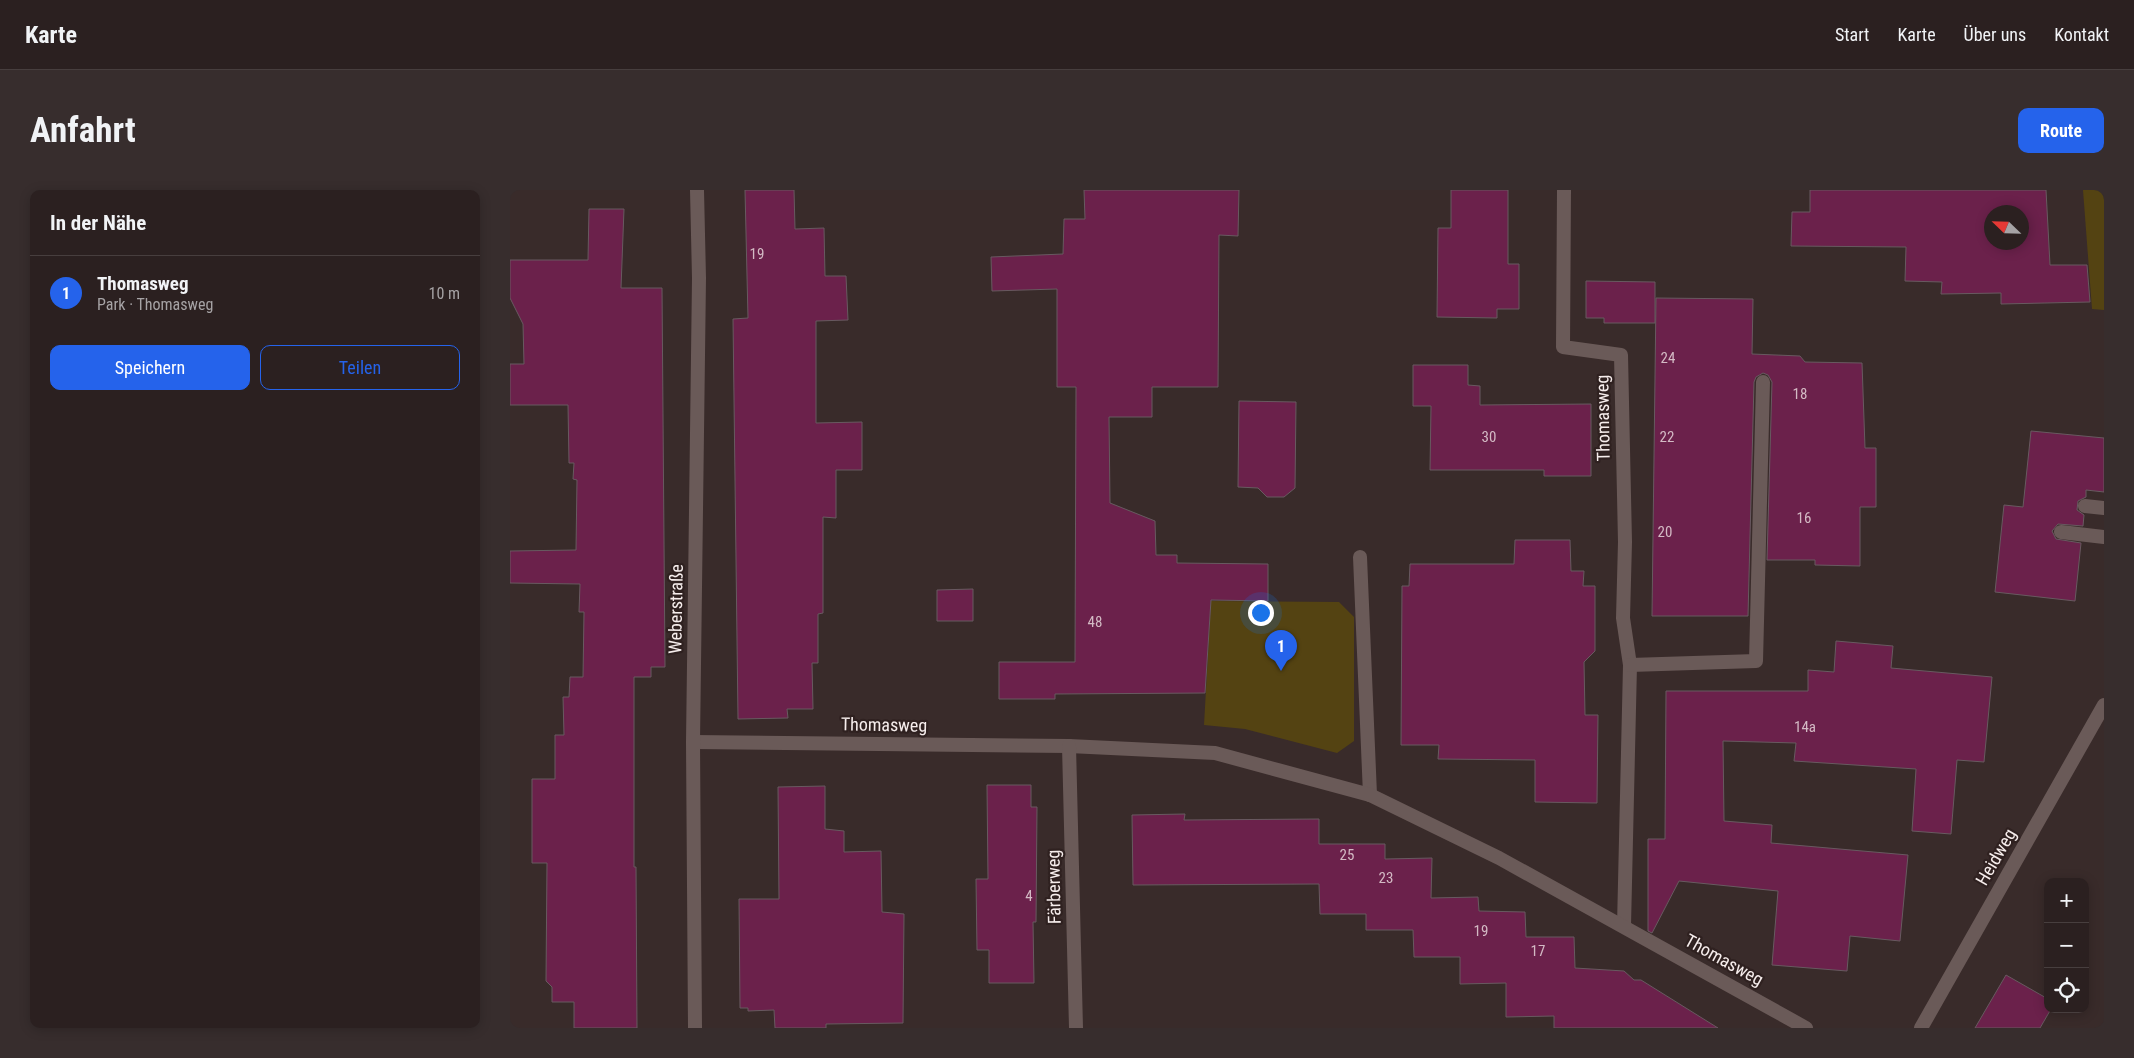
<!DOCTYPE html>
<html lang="de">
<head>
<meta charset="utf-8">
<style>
  :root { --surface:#2b2020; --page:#372d2d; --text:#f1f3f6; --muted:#a6a3a5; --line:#473e3e; --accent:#2563eb }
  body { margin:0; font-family:"Roboto Condensed",sans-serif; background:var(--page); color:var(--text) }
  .controls { position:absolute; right:15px; bottom:15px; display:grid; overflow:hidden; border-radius:10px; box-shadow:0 2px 12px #0003 }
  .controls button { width:45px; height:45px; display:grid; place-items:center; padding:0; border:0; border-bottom:1px solid var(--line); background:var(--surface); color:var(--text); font:25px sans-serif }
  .compass { position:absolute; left:1474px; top:15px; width:45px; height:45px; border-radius:50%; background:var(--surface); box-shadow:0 2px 12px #0003; rotate:293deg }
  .you { position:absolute; left:750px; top:422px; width:18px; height:18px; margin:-12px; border:4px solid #fff; border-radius:50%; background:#1a73e8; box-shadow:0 0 0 8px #1a73e833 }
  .badge { display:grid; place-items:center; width:32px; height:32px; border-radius:50%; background:var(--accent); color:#fff; font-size:16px; font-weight:700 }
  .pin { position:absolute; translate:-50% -41px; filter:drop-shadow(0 1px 2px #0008) }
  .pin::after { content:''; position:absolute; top:26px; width:18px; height:15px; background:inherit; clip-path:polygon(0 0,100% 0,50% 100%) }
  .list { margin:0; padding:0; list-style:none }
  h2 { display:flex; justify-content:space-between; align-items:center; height:65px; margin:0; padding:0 20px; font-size:21px }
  h2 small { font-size:16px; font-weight:400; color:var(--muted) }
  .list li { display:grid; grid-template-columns:32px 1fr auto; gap:15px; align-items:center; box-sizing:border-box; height:75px; padding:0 20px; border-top:1px solid var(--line) }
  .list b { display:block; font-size:19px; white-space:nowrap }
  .list p { margin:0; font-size:16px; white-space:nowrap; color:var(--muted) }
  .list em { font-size:16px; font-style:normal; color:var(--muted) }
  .actions { display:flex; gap:10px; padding:15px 20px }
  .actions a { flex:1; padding:11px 0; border:1px solid var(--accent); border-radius:10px; text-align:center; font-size:18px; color:var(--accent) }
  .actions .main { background:var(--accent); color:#fff }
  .icon { flex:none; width:28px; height:28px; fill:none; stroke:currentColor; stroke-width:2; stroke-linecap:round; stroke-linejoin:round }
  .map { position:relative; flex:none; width:1594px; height:838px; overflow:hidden; border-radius:10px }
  header { display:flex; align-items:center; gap:30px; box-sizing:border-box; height:70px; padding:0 25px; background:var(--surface); border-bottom:1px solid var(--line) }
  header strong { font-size:24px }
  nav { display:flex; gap:28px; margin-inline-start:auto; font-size:18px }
  .intro { display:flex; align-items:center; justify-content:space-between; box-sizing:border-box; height:120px; padding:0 30px }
  h1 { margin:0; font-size:35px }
  .button { padding:12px 22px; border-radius:10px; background:var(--accent); color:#fff; font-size:18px; font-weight:700 }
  main { display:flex; gap:30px; padding:0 30px }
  aside { flex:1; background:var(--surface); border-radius:10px; box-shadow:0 2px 12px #0003 }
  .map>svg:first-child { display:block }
  .green { fill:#544312 }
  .building { fill:#6b214b; stroke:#685a60; fill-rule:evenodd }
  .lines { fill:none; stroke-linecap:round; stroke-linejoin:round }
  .service { stroke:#6a5a58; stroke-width:14 }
  .minor { stroke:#6a5a58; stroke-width:14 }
  .labels { text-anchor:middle; stroke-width:4.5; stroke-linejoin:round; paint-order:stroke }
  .number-label { font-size:15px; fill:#d3bac4 }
  .street-label { font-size:18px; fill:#f6edec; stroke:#2f2120 }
</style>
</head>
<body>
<header>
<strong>Karte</strong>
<nav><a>Start</a><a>Karte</a><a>Über uns</a><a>Kontakt</a></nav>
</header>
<div class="intro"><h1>Anfahrt</h1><a class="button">Route</a></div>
<main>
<aside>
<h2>In der Nähe<small></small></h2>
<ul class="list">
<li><span class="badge">1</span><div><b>Thomasweg</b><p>Park · Thomasweg</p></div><em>10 m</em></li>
</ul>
<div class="actions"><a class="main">Speichern</a><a>Teilen</a></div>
</aside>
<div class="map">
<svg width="1594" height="838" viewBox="0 0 1594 838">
  <rect width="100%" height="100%" fill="#392b2a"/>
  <g class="green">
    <polygon points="1573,0 1594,0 1594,120 1582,119"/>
    <polygon points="701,411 829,412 844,427 844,551 827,563 735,539 694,535"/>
  </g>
  <g class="building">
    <polygon points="235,0 284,0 285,39 314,38 315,86 336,86 338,130 306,131 306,233 352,232 352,280 326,280 326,328 313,327 313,423 308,424 308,473 302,473 303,519 277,519 278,528 228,529 223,129 238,128"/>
    <polygon points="574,0 729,0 728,46 709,45 708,197 642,197 642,227 599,227 600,313 645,331 646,365 667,365 667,373 758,374 758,411 701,410 695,503 545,504 545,509 489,509 489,472 565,472 566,197 547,197 547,99 482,101 481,67 553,64 554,29 575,29"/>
    <polygon points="941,0 998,0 998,74 1009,74 1009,119 987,119 987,128 927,127 928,38 941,38"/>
    <path d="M1300,0h236l4,75h37l3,37 -89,2v-11l-60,1 1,-12 -37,-1 1,-34 -115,-1 1,-34h18zM1482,22h30v30h-30z"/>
    <polygon points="79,19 114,19 111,98 152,98 155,477 141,477 141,487 124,487 124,677 126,677 127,838 64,838 64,812 42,812 42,797 36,791 37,673 22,673 22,589 45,589 45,545 54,545 53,507 59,507 60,487 73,487 74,422 69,422 70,394 0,393 0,361 66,360 67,290 63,289 64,273 59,273 58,215 0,215 0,174 14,174 13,134 0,108 0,70 78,70"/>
    <polygon points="1076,91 1145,92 1145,133 1094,133 1094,128 1076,128"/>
    <polygon points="1146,108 1243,109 1242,164 1290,166 1295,172 1352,173 1355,258 1366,258 1366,317 1350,317 1350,376 1305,375 1305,370 1257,370 1262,192 1258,185 1253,183 1246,187 1244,192 1238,426 1142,426"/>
    <polygon points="903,175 958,175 958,195 970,196 970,215 1081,214 1081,286 1034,286 1034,280 920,280 921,216 903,216"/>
    <polygon points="729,211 786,212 785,298 774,307 757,307 748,298 728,297"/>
    <polygon points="1521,241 1594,248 1594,302 1576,300 1576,307 1568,311 1567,320 1574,325 1573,336 1548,334 1542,341 1546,349 1571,353 1565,411 1485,402 1494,315 1513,317"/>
    <polygon points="1005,350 1060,350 1061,381 1074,381 1073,396 1085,396 1085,461 1074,472 1075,525 1088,525 1087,613 1025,612 1025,570 928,569 929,555 891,555 892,396 899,396 900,374 1004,374"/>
    <polygon points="463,399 463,431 427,431 427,400"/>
    <polygon points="1326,451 1383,456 1381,478 1482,487 1474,572 1447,570 1441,644 1402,641 1406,579 1284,571 1286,553 1213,551 1214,631 1262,635 1261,653 1398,665 1390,751 1340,746 1337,781 1262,775 1268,701 1169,691 1142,743 1138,741 1138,649 1155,649 1156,501 1298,501 1298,480 1324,482"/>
    <polygon points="477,595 521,595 521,617 527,617 526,732 523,732 524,793 479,793 479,760 467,760 466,689 478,689"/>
    <polygon points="315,596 315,639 334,641 334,662 371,661 372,722 394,724 393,833 316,834 316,838 265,838 264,820 238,821 238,818 230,818 229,709 269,709 268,597"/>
    <polygon points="675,624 674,630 809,629 809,654 875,654 875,669 922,668 921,708 968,707 969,721 1015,722 1016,747 1064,747 1065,778 1114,781 1124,790 1131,790 1208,838 1044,838 1044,826 996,827 996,793 950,794 950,767 904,767 903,740 856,740 856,724 810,724 809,694 623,695 622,625"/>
    <polygon points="1496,785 1538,809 1538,819 1541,819 1530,838 1465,838"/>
  </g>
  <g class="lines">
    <g class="service">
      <polyline points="1575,316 1594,318"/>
      <polyline points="1551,342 1594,347"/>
    </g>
    <g class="minor">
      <polyline points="1054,0 1053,157 1111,165 1115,352 1113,428 1120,475 1114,736"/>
      <polyline points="850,367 860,605"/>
      <polyline points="1120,475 1246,471 1253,192"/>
      <polyline points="183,552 559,556 705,563 860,605 989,668 1296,838"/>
      <polyline points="559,556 566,838"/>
      <polyline points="185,838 183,552 189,88 187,0"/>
      <polyline points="1411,838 1594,515"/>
    </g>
  </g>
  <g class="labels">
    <g class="number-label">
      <text x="247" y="69">19</text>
      <text x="1158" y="173">24</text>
      <text x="1290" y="209">18</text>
      <text x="979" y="252">30</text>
      <text x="1157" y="252">22</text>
      <text x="1294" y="333">16</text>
      <text x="1155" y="347">20</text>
      <text x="585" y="437">48</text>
      <text x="1295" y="542">14a</text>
      <text x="837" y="670">25</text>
      <text x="876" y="693">23</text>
      <text x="519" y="711">4</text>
      <text x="971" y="746">19</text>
      <text x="1028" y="766">17</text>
    </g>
    <g class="street-label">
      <text transform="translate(1093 228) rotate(-91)" y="6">Thomasweg</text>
      <text transform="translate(166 419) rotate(-89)" y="6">Weberstraße</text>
      <text transform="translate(374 535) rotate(1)" y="6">Thomasweg</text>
      <text transform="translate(1486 667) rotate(-60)" y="6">Heidweg</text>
      <text transform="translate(544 697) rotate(-91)" y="6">Färberweg</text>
      <text transform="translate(1214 770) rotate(29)" y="6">Thomasweg</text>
    </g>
  </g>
</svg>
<div class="controls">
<button>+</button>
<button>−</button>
<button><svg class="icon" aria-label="locate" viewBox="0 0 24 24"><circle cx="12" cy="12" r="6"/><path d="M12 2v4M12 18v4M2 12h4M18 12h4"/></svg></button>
</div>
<svg class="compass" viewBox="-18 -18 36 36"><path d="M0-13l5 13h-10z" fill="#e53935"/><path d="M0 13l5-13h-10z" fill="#a6a3a5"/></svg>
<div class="you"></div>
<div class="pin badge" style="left:771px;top:481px">1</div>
</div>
</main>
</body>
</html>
